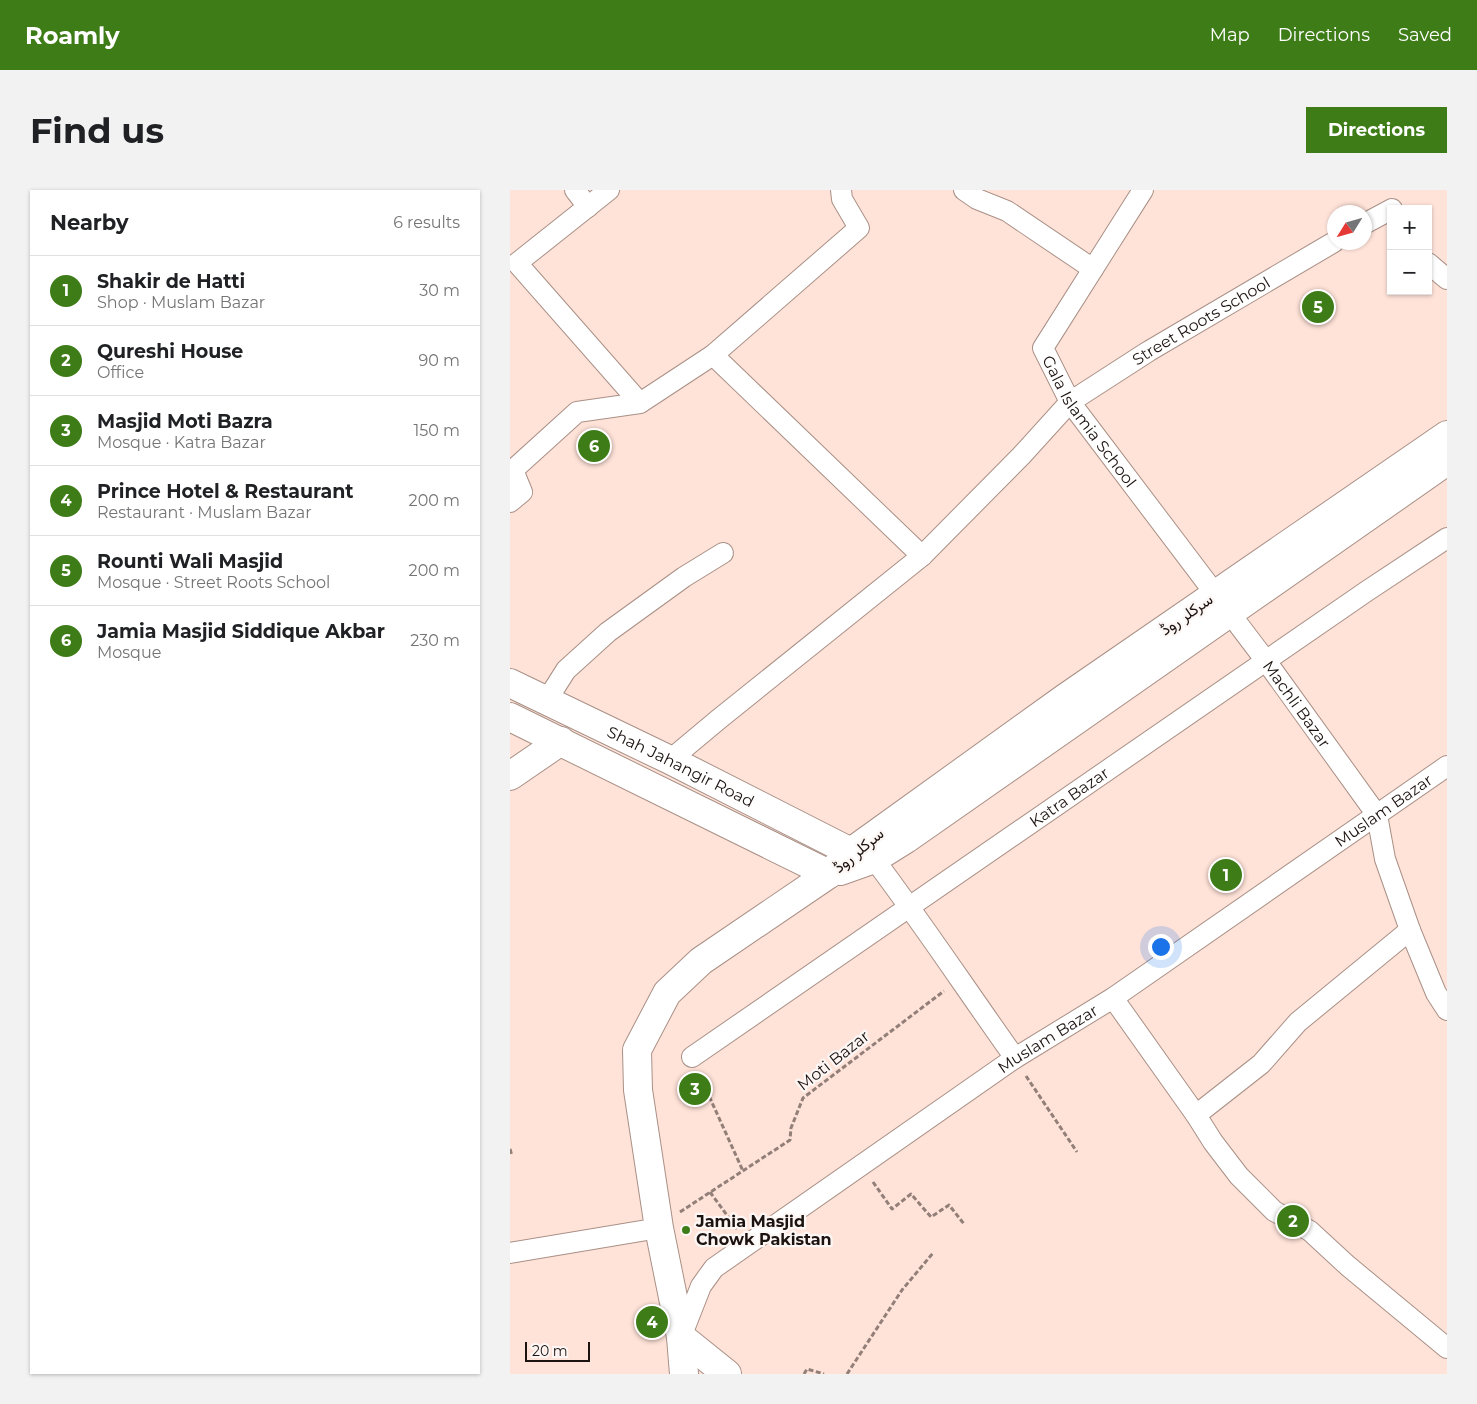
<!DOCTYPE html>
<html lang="en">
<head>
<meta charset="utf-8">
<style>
  :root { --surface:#fff; --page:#f2f2f2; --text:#202124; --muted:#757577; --line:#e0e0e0; --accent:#3e7c18 }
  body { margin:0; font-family:Montserrat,Vazirmatn,sans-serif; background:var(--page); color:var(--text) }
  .controls { position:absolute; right:15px; top:15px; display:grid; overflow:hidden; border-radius:0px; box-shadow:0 1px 4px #0004 }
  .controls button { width:45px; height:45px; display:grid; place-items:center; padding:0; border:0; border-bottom:1px solid var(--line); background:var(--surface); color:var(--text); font:25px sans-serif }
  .compass { position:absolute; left:817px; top:15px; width:45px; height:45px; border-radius:50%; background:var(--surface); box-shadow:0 1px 4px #0004; rotate:233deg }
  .scale { position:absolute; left:15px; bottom:12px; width:65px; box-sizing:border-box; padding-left:5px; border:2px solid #1c1310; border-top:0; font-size:14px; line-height:18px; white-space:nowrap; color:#1c1310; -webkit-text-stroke:4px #fcf6f4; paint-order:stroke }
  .you { position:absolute; left:650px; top:756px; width:18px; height:18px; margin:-12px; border:4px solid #fff; border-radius:50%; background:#1a73e8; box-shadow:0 0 0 8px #1a73e833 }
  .badge { display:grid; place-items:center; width:32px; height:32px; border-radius:50%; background:var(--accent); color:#fff; font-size:16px; font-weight:700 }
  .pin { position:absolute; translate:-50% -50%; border:2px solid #fff; box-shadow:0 1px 5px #0006 }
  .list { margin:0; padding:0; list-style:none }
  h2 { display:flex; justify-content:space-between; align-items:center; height:65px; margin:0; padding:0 20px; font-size:21px }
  h2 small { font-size:16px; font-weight:400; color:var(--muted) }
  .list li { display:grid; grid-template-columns:32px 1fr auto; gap:15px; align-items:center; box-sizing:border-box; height:70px; padding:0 20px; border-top:1px solid var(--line) }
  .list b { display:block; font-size:19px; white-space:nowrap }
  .list p { margin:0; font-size:16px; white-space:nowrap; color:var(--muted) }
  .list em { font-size:16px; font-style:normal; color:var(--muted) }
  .map { position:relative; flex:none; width:937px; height:1184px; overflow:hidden; border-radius:0px }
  header { display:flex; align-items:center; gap:30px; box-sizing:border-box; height:70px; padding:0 25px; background:var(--accent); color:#fff }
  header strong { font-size:24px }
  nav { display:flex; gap:28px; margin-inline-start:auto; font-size:18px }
  .intro { display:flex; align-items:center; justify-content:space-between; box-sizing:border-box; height:120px; padding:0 30px }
  h1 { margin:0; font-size:35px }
  .button { padding:12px 22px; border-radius:0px; background:var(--accent); color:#fff; font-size:18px; font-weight:700 }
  main { display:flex; gap:30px; padding:0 30px }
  aside { flex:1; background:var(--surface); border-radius:0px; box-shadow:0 1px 4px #0004 }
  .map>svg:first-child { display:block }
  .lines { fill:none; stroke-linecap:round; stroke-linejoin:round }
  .street-casing { stroke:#a99086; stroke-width:22 }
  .secondary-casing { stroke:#a99086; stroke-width:30 }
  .path { stroke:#927f78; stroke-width:3; stroke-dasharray:5 2.5; stroke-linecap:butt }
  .street { stroke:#fff; stroke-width:20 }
  .secondary { stroke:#fff; stroke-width:28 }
  .poi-dot { fill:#3e7c18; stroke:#fcf6f4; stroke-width:2 }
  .labels { text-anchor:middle; stroke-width:4.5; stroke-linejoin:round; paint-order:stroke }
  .street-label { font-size:16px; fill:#1c1310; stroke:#fcf6f4 }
  .poi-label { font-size:16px; font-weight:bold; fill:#1c1310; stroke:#fcf6f4; text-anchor:start }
</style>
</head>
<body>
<header>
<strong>Roamly</strong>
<nav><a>Map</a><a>Directions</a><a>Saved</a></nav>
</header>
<div class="intro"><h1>Find us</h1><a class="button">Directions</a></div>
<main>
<aside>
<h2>Nearby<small>6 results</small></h2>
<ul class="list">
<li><span class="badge">1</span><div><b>Shakir de Hatti</b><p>Shop · Muslam Bazar</p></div><em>30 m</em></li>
<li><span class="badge">2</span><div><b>Qureshi House</b><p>Office</p></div><em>90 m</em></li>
<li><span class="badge">3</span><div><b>Masjid Moti Bazra</b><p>Mosque · Katra Bazar</p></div><em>150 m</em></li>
<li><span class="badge">4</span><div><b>Prince Hotel &amp; Restaurant</b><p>Restaurant · Muslam Bazar</p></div><em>200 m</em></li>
<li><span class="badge">5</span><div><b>Rounti Wali Masjid</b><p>Mosque · Street Roots School</p></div><em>200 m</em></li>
<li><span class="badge">6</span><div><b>Jamia Masjid Siddique Akbar</b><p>Mosque</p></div><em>230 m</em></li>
</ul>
</aside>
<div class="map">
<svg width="937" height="1184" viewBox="0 0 937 1184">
  <rect width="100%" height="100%" fill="#ffe3d9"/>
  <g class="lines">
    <defs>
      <g id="street">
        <polyline points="65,0 78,17"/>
        <polyline points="99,0 7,73 130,213"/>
        <polyline points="331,0 332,9 349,38 203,165 412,366"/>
        <polyline points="454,0 467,9 497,21 583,79"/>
        <path id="s1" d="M633,0l-100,158 27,54 196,259 111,154 8,44 25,71 26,63 11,17"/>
        <polyline points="854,34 882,19"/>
        <polyline points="918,73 937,89"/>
        <polyline points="0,312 12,302 3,280 67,222 130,213 203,165"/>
        <polyline points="37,510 56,480 98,442 174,387 213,363"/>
        <path id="s2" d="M160,570l49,-41 203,-163 99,-100 49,-54 79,-51 185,-109"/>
        <path d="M364,669c49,65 94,133 141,199"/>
        <polyline points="900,740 788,832 751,874 686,925 703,952 729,986 764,1021 800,1041 838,1076 937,1158"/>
        <polyline points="603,808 686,925"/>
        <path id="s3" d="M182,867l675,-466 80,-53"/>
        <polyline points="0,1063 149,1038"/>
        <path id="s4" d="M171,1147l20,-51 13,-18 301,-210 98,-60 334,-232"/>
      </g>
      <g id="secondary">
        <path id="s5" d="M0,493l160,77 181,92"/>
        <polyline points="0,527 319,684"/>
        <polyline points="0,586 51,551"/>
        <polyline points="330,681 364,669 396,649 937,271"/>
        <polyline points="171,1147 217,1184"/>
        <polyline points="174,1184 171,1147 149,1038 128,900 127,860 157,803 191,771 319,684 341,662 555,508 937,245"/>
      </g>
    </defs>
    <use href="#street" class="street-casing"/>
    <use href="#secondary" class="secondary-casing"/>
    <g class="path">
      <polyline points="190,886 233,981"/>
      <polyline points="516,886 567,962"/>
      <polyline points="0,959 2,966"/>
      <polyline points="363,992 382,1019 401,1004 421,1027 439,1015 454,1034"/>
      <polyline points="200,1002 227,1039"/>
      <polyline points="170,1022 280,950 281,938 293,908 434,801"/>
      <polyline points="294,1184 297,1179 314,1184"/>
      <polyline points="337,1184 392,1100 423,1063"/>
    </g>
    <use href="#street" class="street"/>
    <use href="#secondary" class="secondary"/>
  </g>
  <circle class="poi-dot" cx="176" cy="1040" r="5"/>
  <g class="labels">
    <g class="street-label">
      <text dy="6" stroke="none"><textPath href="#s2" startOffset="692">Street Roots School</textPath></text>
      <text dy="6" stroke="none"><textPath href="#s1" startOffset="274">Gala Islamia School</textPath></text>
      <text transform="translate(676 424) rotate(-35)" y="6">سرکلر روڈ</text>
      <text dy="6" stroke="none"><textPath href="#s1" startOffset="625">Machli Bazar</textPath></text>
      <text dy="6" stroke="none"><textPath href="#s5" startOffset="190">Shah Jahangir Road</textPath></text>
      <text dy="6" stroke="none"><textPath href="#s3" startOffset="458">Katra Bazar</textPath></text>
      <text dy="6" stroke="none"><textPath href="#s4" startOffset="888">Muslam Bazar</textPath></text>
      <text transform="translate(348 660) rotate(-40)" y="6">سرکلر روڈ</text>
      <text dy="6" stroke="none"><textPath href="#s4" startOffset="482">Muslam Bazar</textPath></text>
      <text transform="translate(323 870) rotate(-38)" y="6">Moti Bazar</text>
    </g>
    <g class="poi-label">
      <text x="186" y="1037">Jamia Masjid<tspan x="186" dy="18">Chowk Pakistan</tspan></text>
    </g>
  </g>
</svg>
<div class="controls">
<button>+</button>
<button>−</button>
</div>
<svg class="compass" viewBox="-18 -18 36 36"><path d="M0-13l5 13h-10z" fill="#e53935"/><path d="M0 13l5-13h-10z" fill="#757577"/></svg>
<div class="scale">20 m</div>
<div class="you"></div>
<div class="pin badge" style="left:716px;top:685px">1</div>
<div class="pin badge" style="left:783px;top:1031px">2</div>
<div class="pin badge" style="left:185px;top:899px">3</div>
<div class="pin badge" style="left:142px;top:1132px">4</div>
<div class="pin badge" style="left:808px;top:117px">5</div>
<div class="pin badge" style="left:84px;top:256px">6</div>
</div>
</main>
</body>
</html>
